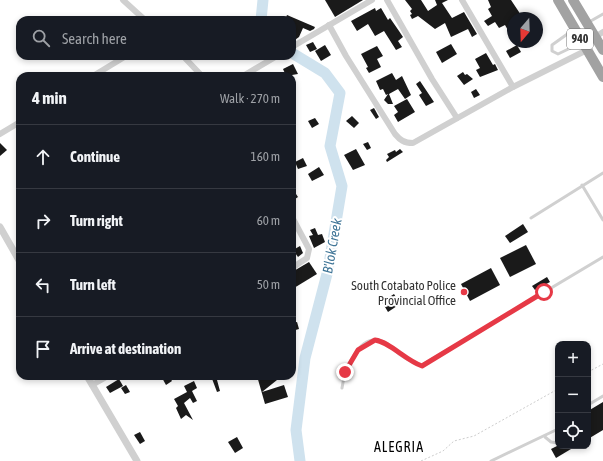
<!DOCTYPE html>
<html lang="en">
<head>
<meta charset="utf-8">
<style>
  :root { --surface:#171b24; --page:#20242c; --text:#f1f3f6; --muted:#9ea1a6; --line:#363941 }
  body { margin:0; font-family:"Asap Condensed",sans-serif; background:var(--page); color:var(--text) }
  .controls { position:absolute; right:12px; bottom:12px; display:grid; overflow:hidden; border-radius:8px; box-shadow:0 2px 6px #0003 }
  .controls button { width:36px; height:36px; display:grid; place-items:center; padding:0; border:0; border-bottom:1px solid var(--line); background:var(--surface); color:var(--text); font:20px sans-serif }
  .compass { position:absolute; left:507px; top:12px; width:36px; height:36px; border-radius:50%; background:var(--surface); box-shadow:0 2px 6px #0003; rotate:199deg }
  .stop { position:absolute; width:12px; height:12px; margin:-9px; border:3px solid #e63946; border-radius:50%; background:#fff }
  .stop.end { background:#e63946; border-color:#fff; box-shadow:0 1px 4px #0008 }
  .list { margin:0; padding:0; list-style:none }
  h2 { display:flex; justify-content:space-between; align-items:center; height:52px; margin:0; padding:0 16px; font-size:17px }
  h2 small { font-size:13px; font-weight:400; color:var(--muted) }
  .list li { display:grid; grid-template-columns:26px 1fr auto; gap:12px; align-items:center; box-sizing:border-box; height:64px; padding:0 16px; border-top:1px solid var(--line) }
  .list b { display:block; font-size:15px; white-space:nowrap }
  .list em { font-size:13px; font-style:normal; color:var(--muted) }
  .icon { flex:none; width:22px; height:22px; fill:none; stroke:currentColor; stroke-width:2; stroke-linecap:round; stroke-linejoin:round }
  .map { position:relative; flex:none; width:603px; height:461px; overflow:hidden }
  .search { position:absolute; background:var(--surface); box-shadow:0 2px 6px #0003; left:16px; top:16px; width:280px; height:44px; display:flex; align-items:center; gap:10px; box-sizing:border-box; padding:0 14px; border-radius:12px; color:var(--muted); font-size:15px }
  .panel { position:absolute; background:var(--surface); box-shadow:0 2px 6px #0003; left:16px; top:72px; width:280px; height:308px; border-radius:12px }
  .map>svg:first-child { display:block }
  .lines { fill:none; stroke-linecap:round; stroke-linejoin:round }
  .river { stroke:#cfe2ee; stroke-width:11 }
  .building { fill:#1a1a1a }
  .path { stroke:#cdcdcd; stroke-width:1; stroke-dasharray:2 2; stroke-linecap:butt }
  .service { stroke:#d0d0d0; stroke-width:3 }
  .minor { stroke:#d0d0d0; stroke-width:6 }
  .tertiary { stroke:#d0d0d0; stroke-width:7 }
  .trunk { stroke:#a2a2a2; stroke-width:10 }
  .route { stroke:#e63946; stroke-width:5 }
  .poi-dot { fill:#e63946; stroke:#fff; stroke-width:1.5 }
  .labels { text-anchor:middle; stroke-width:4; stroke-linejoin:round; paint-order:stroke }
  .shield { fill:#fff; stroke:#707070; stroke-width:1 }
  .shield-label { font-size:12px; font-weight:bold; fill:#333 }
  .poi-label { font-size:13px; fill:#333; stroke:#fff; text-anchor:end }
  .water-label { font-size:14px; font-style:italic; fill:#3f7597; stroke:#fff }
  .neighbourhood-label { font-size:14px; letter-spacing:1px; fill:#000; stroke:#fff }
</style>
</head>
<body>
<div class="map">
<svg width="603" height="461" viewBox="0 0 603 461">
  <rect width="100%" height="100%" fill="#fff"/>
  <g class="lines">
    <g class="river">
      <polyline points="261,20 263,0"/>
      <polyline points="292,53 325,73 340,93 330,146 342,186 328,270 305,358 296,430 300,461"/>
    </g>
  </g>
  <g class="building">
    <polygon points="325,0 363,0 335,17"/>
    <polygon points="405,0 421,0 428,11 437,5 435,0 448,0 442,3 452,18 464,12 477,34 472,37 468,29 451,37 445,23 435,29 418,16 412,19 410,15 412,14 410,11 412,9"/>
    <polygon points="488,0 511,0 523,18 513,18 513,39 505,25 499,28 495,22 488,26 484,21 492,16 488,9 491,7"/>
    <polygon points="375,8 376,11 381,8 388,20 390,18 399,31 403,37 398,41 402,47 396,50 384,31 375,36 368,24 357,31 351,21"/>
    <polygon points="287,15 315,27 314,29 310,31 303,28 299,37 292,42 292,20 285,20"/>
    <polygon points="313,42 317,49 310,52 306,45"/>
    <polygon points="451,44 457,54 442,63 436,52"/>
    <polygon points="325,45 331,55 321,61 315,51"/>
    <polygon points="517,45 521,52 510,58 506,51"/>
    <polygon points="377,46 383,56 377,59 381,67 369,73 366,68 368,67 361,54"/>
    <polygon points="486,53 493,65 495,64 498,70 480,77 476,70 480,68 475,59"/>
    <polygon points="293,64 298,74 286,76 283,69"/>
    <polygon points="463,72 465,75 467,74 473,79 464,85 457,76"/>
    <polygon points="392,73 396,80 402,76 411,95 405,99 398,89 389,94 393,104 388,104 384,100 388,94 386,95 383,89 380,90 376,81"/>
    <polygon points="420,81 434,102 426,106 419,95 422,93 416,84"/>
    <polygon points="476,89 480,95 474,98 471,92"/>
    <polygon points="407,99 415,112 398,122 394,115 398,112 394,106"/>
    <polygon points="374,108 379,117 376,119 370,110"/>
    <polygon points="352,116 359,123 354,128 346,121"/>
    <polygon points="315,118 319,124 312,128 308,121"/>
    <polygon points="368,142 371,148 367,150 363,144"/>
    <polygon points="0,143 7,150 0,156"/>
    <polygon points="356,149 365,165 353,170 344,155"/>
    <polygon points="400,149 403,152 387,162 386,160 389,157 387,154 395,150 396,152"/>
    <polygon points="303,158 307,166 298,169 295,162"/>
    <polygon points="319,167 324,175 312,181 308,174"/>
    <polygon points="292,188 298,197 292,201"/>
    <polygon points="523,224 528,232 510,243 505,236"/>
    <polygon points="315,228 318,235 322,234 325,242 314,248 309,236 313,235 310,230"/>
    <polygon points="526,245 536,264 510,277 500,258"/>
    <polygon points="300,246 303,253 298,257 293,250"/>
    <polygon points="309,262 317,274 294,288 292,284 292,272"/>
    <polygon points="491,268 500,285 470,301 461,284"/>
    <polygon points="547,277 550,282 535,290 532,286"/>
    <polygon points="394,294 400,304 388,312 382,302"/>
    <polygon points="297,322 299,329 292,331 292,323"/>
    <polygon points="161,376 169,376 172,381 166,385"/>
    <polygon points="211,376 225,376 217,380 220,391 217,392"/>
    <polygon points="257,376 282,376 262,392 284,385 288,397 265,404"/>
    <polygon points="119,379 123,386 110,393 106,387"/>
    <polygon points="194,381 197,388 192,391 197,401 193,403 190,398 184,403 193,420 186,415 181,419 176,408 178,406 174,399 187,392 184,386"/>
    <polygon points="126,385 130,392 125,394 121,388"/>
    <polygon points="603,402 603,430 588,439 588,427 590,426 588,423 588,411"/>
    <polygon points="140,432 145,441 140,444 134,435"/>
    <polygon points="237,437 243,448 235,453 228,442"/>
    <polygon points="557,446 576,446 556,458 551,449"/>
  </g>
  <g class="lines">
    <g class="path">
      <polyline points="588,372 603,364"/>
      <polyline points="421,461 443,451 454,441 474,436 558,389"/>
    </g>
    <g class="service">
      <polyline points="589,22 603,14"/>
      <polyline points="573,30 552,45 552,51 558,54 581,43"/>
      <polyline points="582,185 603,220"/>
      <polyline points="531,218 603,173"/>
      <path d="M342,388c2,-16 16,-55 40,-47 7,2 12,9 17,13 7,5 15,9 23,11l181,-108"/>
      <polyline points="588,405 603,396"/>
      <polyline points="545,437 551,442 558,443"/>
      <polyline points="491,461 558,429"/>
    </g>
    <g class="minor">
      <polyline points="123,0 145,20"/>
      <polyline points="387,0 432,79 457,118"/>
      <polyline points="462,0 513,87"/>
      <path d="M329,25l17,31 49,78c5,6 9,9 18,9l100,-56 74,-37"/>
      <polyline points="595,37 603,32"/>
      <polyline points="292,47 372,0"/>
      <polyline points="183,56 202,76"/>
      <polyline points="93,76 126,56"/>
      <polyline points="243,76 277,56"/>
      <polyline points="0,134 20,122"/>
      <polyline points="292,217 309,249 307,258 292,268"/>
      <polyline points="92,385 108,376"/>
    </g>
    <g class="tertiary">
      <polyline points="0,227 20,262"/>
      <polyline points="87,376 137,461"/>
    </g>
    <g class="trunk">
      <polyline points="558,0 603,77"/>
      <polyline points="573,0 603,50"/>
    </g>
  </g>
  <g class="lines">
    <path class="route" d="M345,372l13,-22 17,-10c15,2 30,20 47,26l122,-74"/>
  </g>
  <circle class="poi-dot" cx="464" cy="292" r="4"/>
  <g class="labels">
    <rect class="shield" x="567" y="29" width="26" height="20" rx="3"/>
    <g class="shield-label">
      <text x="580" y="43">940</text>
    </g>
    <g class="poi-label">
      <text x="456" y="290">South Cotabato Police<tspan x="456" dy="15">Provincial Office</tspan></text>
    </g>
    <g class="water-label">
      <text transform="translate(332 246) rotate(-80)" y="5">B'lok Creek</text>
    </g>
    <g class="neighbourhood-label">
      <text x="399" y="452">ALEGRIA</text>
    </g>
  </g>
</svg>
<div class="controls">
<button>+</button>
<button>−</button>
<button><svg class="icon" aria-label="locate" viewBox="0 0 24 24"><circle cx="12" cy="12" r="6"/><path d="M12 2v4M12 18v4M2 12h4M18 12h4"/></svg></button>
</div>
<svg class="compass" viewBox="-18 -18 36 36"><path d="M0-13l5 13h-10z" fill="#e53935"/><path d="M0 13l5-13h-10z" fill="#9ea1a6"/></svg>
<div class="stop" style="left:544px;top:292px"></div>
<div class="stop end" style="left:345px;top:372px"></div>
<div class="search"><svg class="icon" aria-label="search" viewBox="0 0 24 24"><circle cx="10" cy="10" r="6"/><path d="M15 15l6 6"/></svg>Search here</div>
<section class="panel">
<h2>4 min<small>Walk · 270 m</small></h2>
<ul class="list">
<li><svg class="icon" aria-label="ahead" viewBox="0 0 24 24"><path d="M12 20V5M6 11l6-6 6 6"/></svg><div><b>Continue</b></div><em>160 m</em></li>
<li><svg class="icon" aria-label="right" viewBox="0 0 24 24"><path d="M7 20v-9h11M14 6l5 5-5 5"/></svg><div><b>Turn right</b></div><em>60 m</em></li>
<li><svg class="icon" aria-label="left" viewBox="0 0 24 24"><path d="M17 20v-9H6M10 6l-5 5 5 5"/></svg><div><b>Turn left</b></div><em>50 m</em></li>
<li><svg class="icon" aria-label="arrive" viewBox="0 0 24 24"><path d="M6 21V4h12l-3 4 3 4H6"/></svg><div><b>Arrive at destination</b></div></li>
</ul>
</section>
</div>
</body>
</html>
